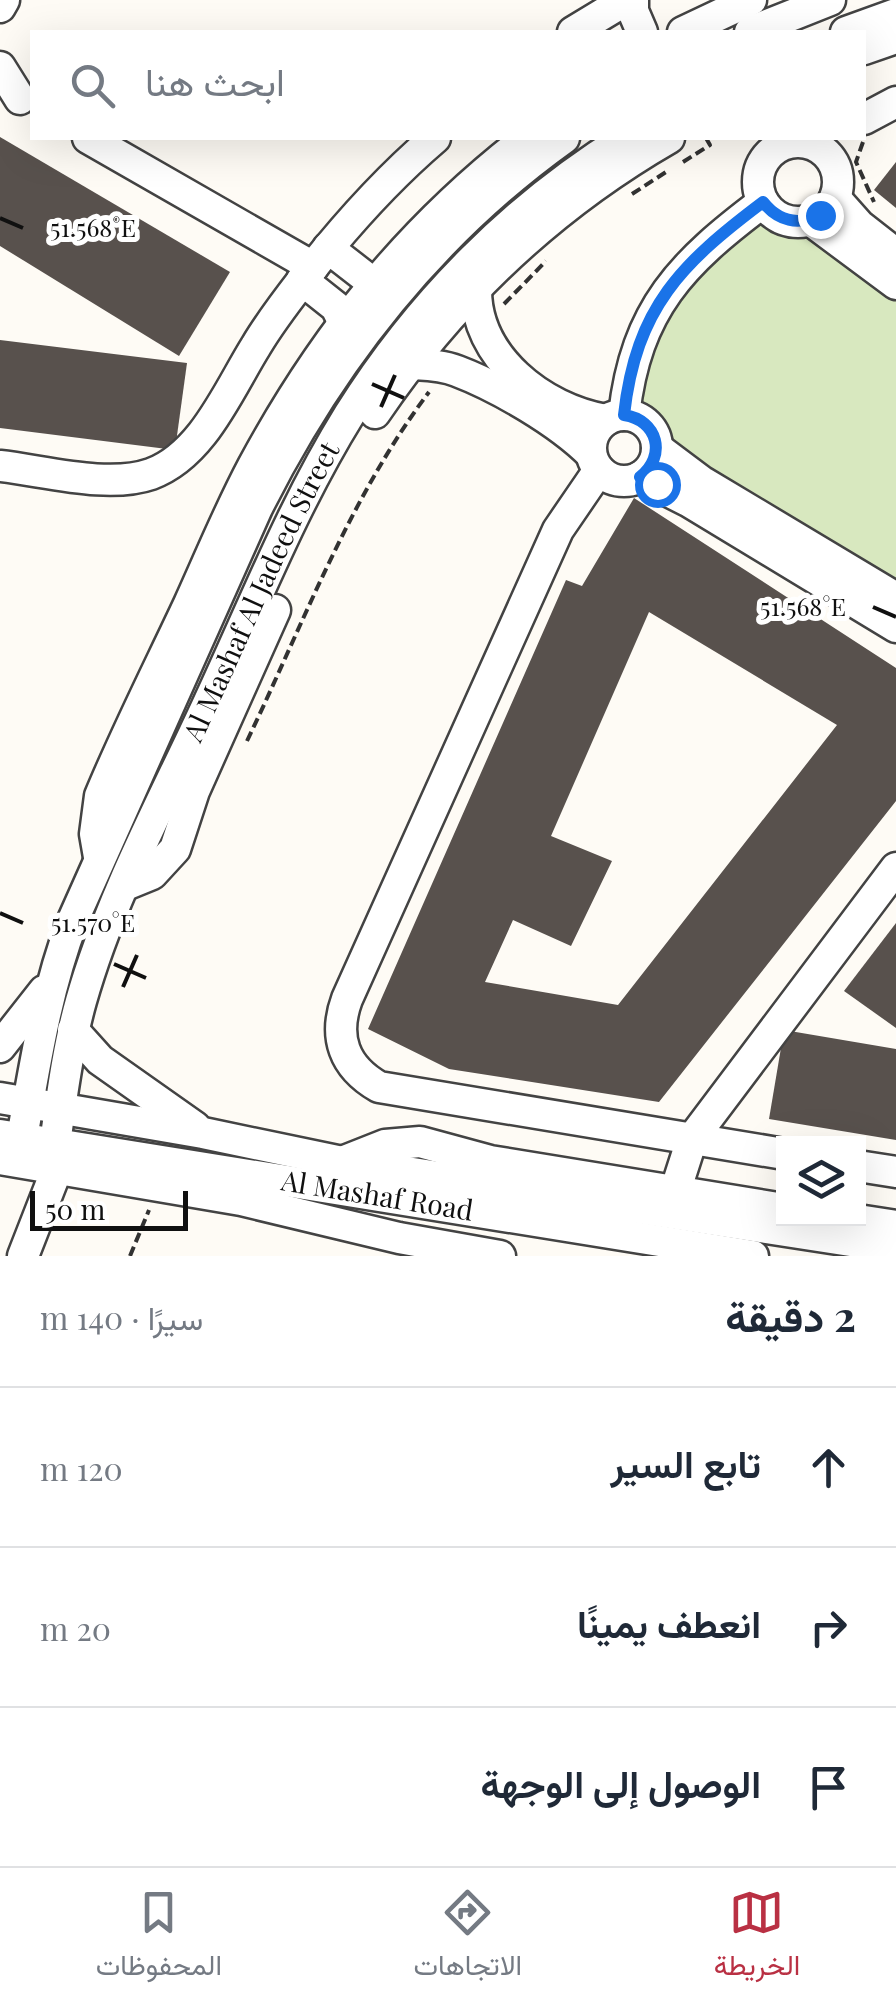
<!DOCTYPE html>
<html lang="ar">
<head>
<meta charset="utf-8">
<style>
  :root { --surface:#fff; --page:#f2f2f3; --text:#1f2937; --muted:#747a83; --line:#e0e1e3; --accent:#b93043 }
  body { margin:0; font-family:"Playfair Display",Vazirmatn,serif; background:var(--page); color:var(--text); direction:rtl }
  .controls { position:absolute; right:30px; bottom:30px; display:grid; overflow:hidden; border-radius:0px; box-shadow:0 10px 40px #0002 }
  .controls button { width:90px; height:90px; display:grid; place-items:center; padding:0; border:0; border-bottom:2px solid var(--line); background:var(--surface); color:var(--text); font:50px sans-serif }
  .scale { position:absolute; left:30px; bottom:25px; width:158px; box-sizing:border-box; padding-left:10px; border:5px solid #101010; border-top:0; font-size:28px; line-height:35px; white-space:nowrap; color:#101010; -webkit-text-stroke:8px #fff; paint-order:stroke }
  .stop { position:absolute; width:30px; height:30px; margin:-22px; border:8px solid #1a73e8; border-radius:50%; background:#fff }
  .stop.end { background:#1a73e8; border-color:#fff; box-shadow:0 2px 10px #0008 }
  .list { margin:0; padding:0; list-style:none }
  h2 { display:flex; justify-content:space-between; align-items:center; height:130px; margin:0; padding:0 40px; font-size:42px }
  h2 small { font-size:32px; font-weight:400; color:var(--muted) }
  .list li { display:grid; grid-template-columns:65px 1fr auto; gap:30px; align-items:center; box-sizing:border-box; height:160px; padding:0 40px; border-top:2px solid var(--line) }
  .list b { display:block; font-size:38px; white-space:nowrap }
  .list em { font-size:32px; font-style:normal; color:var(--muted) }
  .icon { flex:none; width:55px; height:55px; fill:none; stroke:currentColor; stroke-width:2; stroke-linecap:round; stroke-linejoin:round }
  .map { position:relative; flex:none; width:896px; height:1256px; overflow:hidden; direction:ltr }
  .search { position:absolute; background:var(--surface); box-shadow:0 10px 40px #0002; left:30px; right:30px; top:30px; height:110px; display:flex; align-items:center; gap:25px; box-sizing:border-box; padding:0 35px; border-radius:0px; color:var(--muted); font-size:38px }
  .sheet { height:610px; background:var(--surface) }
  nav { display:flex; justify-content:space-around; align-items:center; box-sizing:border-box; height:140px; border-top:2px solid var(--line); background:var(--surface); font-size:28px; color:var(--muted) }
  nav a { display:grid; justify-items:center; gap:5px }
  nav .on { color:var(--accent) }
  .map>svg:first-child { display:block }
  .green { fill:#d8e8bf }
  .building { fill:#58514d; fill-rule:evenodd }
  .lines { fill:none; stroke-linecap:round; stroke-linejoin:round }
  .minor-casing { stroke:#434343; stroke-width:35 }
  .path { stroke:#323232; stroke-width:4; stroke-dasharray:10 5; stroke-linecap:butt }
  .minor { stroke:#fff; stroke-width:30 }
  .route { stroke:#1a73e8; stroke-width:12 }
  .ticks { fill:none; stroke:#101010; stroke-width:4 }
  .labels { text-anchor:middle; stroke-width:10; stroke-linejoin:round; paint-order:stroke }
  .street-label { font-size:28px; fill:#101010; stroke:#fff }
  .ticks-label { font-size:25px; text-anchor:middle; fill:#101010; stroke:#fff; stroke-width:10; stroke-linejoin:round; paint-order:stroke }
</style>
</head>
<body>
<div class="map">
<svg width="896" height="1256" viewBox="0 0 896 1256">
  <rect width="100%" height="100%" fill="#fefbf5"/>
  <polygon class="green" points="756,215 811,234 896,297 896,589 677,451 656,421 636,403 661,317"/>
  <g class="building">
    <polygon points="0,137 230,272 179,356 0,246"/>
    <polygon points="896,162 896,208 874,190"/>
    <polygon points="0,340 187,363 175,450 0,428"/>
    <path d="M634,498l262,170v133l-237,301 -210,-33 -81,-40 198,-449 16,6zM649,612l188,113 -219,280 -133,-23 28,-62 58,26 41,-85 -61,-25z"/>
    <polygon points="896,923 896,1028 844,991"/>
    <polygon points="784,1030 896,1049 896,1140 769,1119"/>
  </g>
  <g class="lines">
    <defs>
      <g id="minor">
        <polyline points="633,0 633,11 642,32"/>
        <polyline points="0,7 4,0"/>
        <polyline points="573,32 626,0"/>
        <polyline points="683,32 751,0"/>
        <polyline points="750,32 830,0"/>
        <polyline points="846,32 896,14"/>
        <polyline points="864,49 896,38"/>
        <polyline points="0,67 20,99"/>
        <polyline points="864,119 896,102"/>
        <polyline points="88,138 313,267"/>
        <circle cx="798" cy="182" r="40"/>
        <polyline points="835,198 859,225 896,254"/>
        <polyline points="810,220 896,284"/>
        <polyline points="328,248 373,283"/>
        <polyline points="302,280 336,307 343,321"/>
        <path d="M476,288c-1,69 66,121 130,132"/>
        <path d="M410,364c16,1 32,1 47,7 42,16 102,51 134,83"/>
        <path d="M375,413c77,-113 176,-207 294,-275"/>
        <circle cx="624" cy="448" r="33"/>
        <path d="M624,415c12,-107 58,-152 139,-213"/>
        <polyline points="657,448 701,481 896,598"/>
        <path d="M0,466c45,5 108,23 151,8 52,-19 78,-85 105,-128 14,-24 32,-47 49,-69 39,-50 82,-98 130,-139"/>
        <path d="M599,470l-41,60 -211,469c-14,38 -3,68 32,88l405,67"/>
        <polyline points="640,477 688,501 896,627"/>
        <path d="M99,857l-4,-23 5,-38c27,-65 59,-128 89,-192 21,-46 40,-93 64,-138 70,-130 157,-238 274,-328"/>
        <polyline points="125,885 152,874 175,849 194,791 275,610"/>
        <polyline points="73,1030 100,1060 195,1127"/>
        <polyline points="0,1047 44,991"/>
        <polyline points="0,1098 203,1133 342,1162 896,1248"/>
        <path id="s1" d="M0,1135l753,121"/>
        <path d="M22,1138c13,-74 24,-147 51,-218l184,-412c73,-146 173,-274 307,-370"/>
        <path id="s2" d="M55,1143c7,-48 13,-96 26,-142 29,-102 81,-198 125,-293 46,-98 86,-201 143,-293 70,-112 165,-208 277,-277"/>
        <polyline points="0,1159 241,1200 399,1238 500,1256"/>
        <polyline points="342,1162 385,1145 420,1142 490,1161 784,1209"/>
        <polyline points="858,1166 896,1172"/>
        <polyline points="675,1192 692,1139 896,868"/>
        <polyline points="845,1218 896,1226"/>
        <polyline points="23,1256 57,1169"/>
      </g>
    </defs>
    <use href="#minor" class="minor-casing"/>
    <g class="path">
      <polyline points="863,142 856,162 874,202"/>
      <polyline points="683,162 710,145 706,138"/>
      <polyline points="632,194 666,172"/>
      <polyline points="504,304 546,261"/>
      <path d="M247,741c57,-119 103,-244 182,-349"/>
      <polyline points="130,1256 149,1210"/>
    </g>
    <use href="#minor" class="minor"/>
  </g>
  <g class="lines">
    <path class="route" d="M657,484l-17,-7c27,-21 18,-57 -16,-62 12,-108 58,-152 139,-213 15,19 35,24 57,13"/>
  </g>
  <path class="ticks" d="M0,218l23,10M372,384l32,14M381,407l14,-32M873,607l23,10M0,913l23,10M114,964l32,14M123,987l14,-32"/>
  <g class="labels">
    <g class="street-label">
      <text dy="10" stroke="none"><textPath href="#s2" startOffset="592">Al Mashaf Al Jadeed Street</textPath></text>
      <text dy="10" stroke="none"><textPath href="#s1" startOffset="382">Al Mashaf Road</textPath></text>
    </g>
  </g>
  <g class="ticks-label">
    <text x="93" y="237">51.568°E</text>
    <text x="803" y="616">51.568°E</text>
    <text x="93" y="932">51.570°E</text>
  </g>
</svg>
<div class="controls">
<button><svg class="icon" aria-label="layers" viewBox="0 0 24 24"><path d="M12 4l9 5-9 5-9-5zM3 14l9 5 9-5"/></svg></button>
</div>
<div class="scale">50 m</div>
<div class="stop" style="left:657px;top:484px"></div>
<div class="stop end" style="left:820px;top:215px"></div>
<div class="search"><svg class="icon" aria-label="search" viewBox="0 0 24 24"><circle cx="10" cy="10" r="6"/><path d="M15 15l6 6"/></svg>ابحث هنا</div>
</div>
<section class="sheet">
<h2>2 دقيقة<small>سيرًا · 140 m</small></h2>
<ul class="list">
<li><svg class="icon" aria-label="ahead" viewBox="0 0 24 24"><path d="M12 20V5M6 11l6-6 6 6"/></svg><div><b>تابع السير</b></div><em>120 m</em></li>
<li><svg class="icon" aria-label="right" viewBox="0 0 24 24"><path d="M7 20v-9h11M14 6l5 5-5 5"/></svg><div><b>انعطف يمينًا</b></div><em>20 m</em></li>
<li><svg class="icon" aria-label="arrive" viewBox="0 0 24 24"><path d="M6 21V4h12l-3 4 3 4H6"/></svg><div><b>الوصول إلى الوجهة</b></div></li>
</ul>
</section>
<nav>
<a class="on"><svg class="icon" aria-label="map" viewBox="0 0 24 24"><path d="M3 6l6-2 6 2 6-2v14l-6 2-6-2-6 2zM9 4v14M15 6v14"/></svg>الخريطة</a>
<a><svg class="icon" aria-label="directions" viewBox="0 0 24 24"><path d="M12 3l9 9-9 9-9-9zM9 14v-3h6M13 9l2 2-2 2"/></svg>الاتجاهات</a>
<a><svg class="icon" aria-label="saved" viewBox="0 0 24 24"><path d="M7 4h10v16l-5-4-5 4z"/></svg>المحفوظات</a>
</nav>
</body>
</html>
